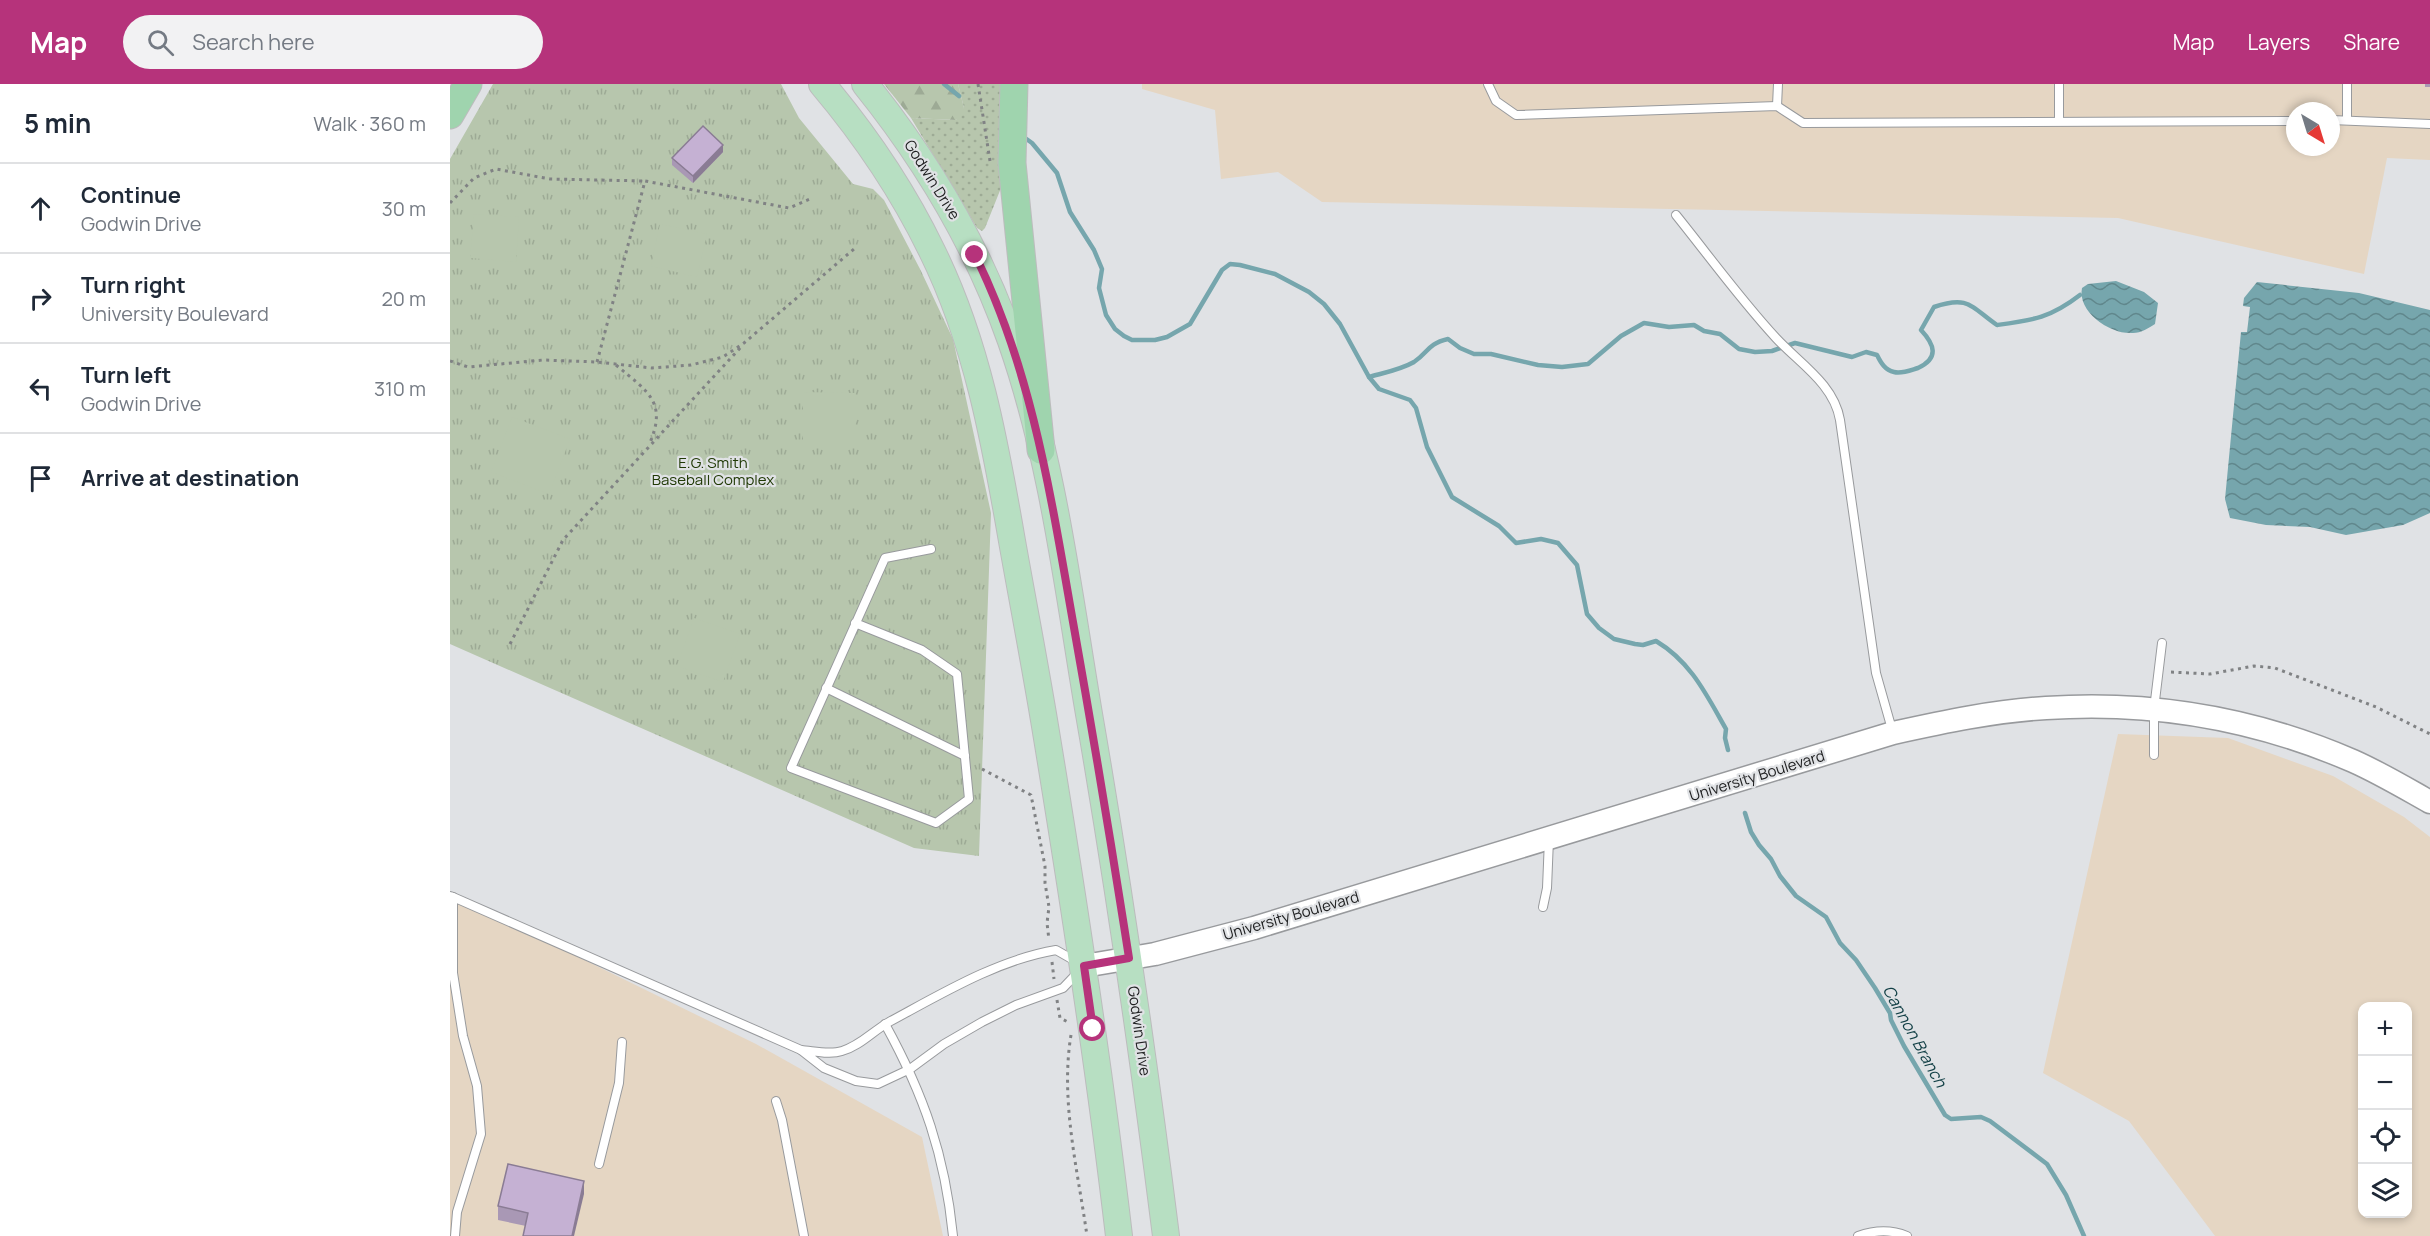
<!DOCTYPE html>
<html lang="en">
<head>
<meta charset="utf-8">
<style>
  :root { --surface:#fff; --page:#f2f2f3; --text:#1f2937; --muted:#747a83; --line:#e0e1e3; --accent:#b6337b }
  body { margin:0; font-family:Manrope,sans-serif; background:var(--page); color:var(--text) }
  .controls { position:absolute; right:18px; bottom:18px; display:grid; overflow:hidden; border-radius:12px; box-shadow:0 3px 9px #0003 }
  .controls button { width:54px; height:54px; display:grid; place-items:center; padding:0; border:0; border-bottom:2px solid var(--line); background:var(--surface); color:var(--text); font:30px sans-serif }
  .compass { position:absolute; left:1836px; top:18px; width:54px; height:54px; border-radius:50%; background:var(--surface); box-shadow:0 3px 9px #0003; rotate:142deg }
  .stop { position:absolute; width:18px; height:18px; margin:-14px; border:4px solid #b6337b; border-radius:50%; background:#fff }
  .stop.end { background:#b6337b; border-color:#fff; box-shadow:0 2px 6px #0008 }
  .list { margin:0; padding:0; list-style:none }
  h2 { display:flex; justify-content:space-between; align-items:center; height:78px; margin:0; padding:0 24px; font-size:26px }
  h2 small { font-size:20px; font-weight:400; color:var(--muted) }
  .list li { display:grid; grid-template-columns:39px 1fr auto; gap:18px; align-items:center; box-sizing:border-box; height:90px; padding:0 24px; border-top:2px solid var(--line) }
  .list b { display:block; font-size:22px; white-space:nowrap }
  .list p { margin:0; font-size:20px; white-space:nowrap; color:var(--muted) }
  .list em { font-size:20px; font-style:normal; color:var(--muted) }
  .icon { flex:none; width:33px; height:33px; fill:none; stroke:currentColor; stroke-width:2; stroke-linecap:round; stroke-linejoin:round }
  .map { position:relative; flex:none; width:1980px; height:1152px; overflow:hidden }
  header { display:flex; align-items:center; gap:36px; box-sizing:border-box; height:84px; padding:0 30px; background:var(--accent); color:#fff }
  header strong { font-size:28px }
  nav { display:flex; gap:33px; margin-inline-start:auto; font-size:21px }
  .search { width:420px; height:54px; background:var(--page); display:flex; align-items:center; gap:15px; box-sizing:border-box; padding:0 21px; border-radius:33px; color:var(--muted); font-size:22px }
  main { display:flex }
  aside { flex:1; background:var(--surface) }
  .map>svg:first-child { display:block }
  .industrial { fill:#e5d6c3; fill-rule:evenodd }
  .grass { fill:url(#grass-dots) }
  .forest { fill:url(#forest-firs) }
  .park { fill:url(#park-tufts) }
  .garden { fill:#b7c6ad }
  .water { fill:url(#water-waves) }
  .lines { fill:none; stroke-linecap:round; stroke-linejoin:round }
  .stream { stroke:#76a6ad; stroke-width:4.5 }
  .service-casing { stroke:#989a9d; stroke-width:10 }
  .secondary-casing { stroke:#989a9d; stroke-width:25 }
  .primary-casing { stroke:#bcbcbd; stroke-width:28 }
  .trunk-casing { stroke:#bcbcbd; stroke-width:29 }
  .path { stroke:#808284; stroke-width:3; stroke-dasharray:3 4.5; stroke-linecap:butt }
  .service { stroke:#fff; stroke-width:8 }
  .secondary { stroke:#fff; stroke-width:22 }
  .primary { stroke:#b7dfc2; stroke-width:26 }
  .trunk { stroke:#9fd4ae; stroke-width:27 }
  .wall { fill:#a998b5 }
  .shaded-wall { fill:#8a7c94 }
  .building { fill:#c5b1d3; stroke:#8a7c94; stroke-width:1.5 }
  .route { stroke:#b6337b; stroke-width:8 }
  .labels { text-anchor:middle; stroke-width:4.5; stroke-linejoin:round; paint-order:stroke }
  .street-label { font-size:15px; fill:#202122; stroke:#e0e2e5 }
  .park-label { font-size:15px; fill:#213a06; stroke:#e0e2e5 }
  .water-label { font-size:16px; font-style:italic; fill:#134046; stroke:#e0e2e5 }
</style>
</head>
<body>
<header>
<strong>Map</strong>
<div class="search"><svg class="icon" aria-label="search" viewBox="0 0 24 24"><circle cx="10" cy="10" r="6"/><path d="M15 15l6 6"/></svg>Search here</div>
<nav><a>Map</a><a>Layers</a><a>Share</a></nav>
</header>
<main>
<aside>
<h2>5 min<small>Walk · 360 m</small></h2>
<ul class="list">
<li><svg class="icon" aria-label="ahead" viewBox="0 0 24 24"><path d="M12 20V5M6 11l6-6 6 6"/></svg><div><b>Continue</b><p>Godwin Drive</p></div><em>30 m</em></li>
<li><svg class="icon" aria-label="right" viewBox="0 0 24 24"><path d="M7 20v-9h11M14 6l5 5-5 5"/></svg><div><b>Turn right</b><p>University Boulevard</p></div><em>20 m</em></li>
<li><svg class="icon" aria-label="left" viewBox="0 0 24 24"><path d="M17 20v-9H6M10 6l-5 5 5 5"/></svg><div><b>Turn left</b><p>Godwin Drive</p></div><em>310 m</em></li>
<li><svg class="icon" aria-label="arrive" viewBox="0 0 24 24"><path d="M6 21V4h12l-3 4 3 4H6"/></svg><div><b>Arrive at destination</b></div></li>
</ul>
</aside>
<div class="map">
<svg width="1980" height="1152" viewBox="0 0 1980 1152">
  <defs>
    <pattern id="grass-dots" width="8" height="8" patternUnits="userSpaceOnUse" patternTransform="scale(1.5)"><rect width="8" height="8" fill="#b7c6ad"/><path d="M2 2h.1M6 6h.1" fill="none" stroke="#9daa95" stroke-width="1.8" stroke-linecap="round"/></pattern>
    <pattern id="forest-firs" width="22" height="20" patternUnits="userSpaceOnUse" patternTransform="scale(1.5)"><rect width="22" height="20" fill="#b7c6ad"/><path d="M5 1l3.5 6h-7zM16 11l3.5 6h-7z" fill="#9daa95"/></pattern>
    <pattern id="park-tufts" width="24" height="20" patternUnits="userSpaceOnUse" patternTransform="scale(1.5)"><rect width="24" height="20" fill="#b7c6ad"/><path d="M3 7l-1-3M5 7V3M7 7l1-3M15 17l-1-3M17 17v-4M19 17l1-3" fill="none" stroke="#9daa95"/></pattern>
    <pattern id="water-waves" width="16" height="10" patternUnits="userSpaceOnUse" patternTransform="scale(1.5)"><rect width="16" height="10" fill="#76a6ad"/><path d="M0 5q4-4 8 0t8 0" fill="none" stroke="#60878c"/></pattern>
  </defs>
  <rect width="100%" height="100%" fill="#e0e2e5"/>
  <g class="industrial">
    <path d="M692,0h1288v76l-43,-2 -23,116 -246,-56 -796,-16 -44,-30 -57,7 -6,-69 -73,-21zM1845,27h36v36h-36z"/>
    <path d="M1668,650l110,4 105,38 71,41 26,20v399h-215l-86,-115 -86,-48zM1912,922h46v208h-46z"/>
    <polygon points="0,810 306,960 472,1053 493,1152 0,1152"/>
  </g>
  <polygon class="grass" points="508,0 553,0 553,99 535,144 532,147 527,144 461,34 506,36 514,24"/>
  <polygon class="forest" points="434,0 508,0 514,24 513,31 506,36 461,34"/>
  <polygon class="park" points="43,0 331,0 349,34 403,100 423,105 434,116 470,185 503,255 541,429 529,772 464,764 0,560 0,75"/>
  <g class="garden">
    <polygon points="24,130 69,133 66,178 20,174"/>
    <polygon points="210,140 257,150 247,193 201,182"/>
    <polygon points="353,308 405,309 405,362 353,362"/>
    <polygon points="62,333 120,355 99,410 41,388"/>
    <polygon points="244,534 290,550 273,598 227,582"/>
  </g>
  <g class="water">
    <path d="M1666,197l28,11 14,11 -3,21c-6,4 -14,9 -22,9 -22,2 -56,-21 -51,-45l6,-4z"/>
    <polygon points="1807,198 1909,209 1980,226 1980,429 1953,441 1896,451 1860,443 1816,441 1780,434 1775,415 1791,248 1797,248 1800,223 1793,222 1794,214"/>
  </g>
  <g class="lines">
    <g class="stream">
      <polyline points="494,0 509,12"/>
      <path d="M575,54l7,5 25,30 13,39 24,38 8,19 -3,19 7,27 9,14 9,7 8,4h23l12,-3 23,-13 32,-54 8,-6 10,1 35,9 34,18 15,12 16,20 29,53 10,12 31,11 6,8 11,39 25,50 47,29 17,17 25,-4 17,4 19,22 10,49 12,14 15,11 21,5 8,1 13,-4c35,21 50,53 70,88l-1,9 3,12"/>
      <path d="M919,293c14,-4 31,-7 45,-15 15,-10 13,-18 34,-23l12,9 14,6h17l47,11 24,2 26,-3 33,-28 23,-13 25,4 25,-2 10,6 16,3 19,15 16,3 17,-1 23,-8 57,14 14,-5 11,3c4,8 8,15 17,17 8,2 17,-2 24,-4 22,-10 16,-24 3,-38l13,-23c35,-12 37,0 63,18 37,-5 53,-7 83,-30"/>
      <polyline points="1295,729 1301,748 1309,761 1321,775 1330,792 1346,812 1376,833 1390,859 1406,876 1425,904 1440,929 1441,936 1454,962 1495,1031 1501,1035 1531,1033 1540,1037 1597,1080 1616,1111 1634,1152"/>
    </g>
    <defs>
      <g id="service">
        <polyline points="1038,0 1046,17 1066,31 1327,22 1353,39 1845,37"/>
        <polyline points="1327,22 1328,0"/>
        <polyline points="1881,36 1980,40"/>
        <polyline points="1897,36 1897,0"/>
        <polyline points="1609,37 1609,0"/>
        <path d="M1226,131c33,41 64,84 100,123 23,25 58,46 64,82l36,253 17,60"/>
        <polyline points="405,539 472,566 507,590 519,715 486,739 341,684 435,474 481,465"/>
        <polyline points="376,604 515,672"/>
        <polyline points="1704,671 1704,625 1712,559"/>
        <polyline points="0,812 3,813 3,889 13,952 27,1002 31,1050 7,1128 5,1152"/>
        <polyline points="3,813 351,966"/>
        <polyline points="1093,823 1097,804 1099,755"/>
        <path d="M606,866l28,16 -21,22 -47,17 -34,17 -38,22 -34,25 -32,15 -22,-3 -32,-13 -23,-18c13,1 29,5 41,1 18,-5 31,-20 47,-29 52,-28 108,-62 167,-72z"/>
        <path d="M435,940c39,71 60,131 68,212"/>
        <polyline points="326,1017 332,1036 354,1152"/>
        <polyline points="149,1080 169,999 172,958"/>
        <path d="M1408,1152c17,-6 32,-7 49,0"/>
      </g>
      <path id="secondary" d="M634,882l71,-12 99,-26 639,-195c50,-11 101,-22 153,-25 105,-7 210,11 307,53 27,12 52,27 77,41"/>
      <g id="primary">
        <path d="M372,0c43,51 81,107 110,167 45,91 63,191 80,290 11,62 23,124 33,185 28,170 54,339 74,510"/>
        <path d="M415,0c62,77 113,163 146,257 42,120 57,249 78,373 30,174 55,347 77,522"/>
      </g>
      <g id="trunk">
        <polyline points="564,0 562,79 591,366"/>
        <polyline points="0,31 18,0"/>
      </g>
    </defs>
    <use href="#service" class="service-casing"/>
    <use href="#secondary" class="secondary-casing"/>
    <use href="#primary" class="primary-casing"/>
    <use href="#trunk" class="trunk-casing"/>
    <g class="path">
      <polyline points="528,0 540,77"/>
      <polyline points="0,119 24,94 46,85 100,95 195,97"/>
      <polyline points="0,277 18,283 93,276 147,278 202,284 241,281 273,273 294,259 404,165"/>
      <polyline points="147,278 195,97 339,124 360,115"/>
      <path d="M166,281c32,27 52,37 33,80"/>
      <polyline points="60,560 113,456 291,263"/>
      <polyline points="1721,588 1760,590 1804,582 1825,584 1926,623 1980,650"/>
      <polyline points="532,685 581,711 595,782 595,799 599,823 597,839 599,856"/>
      <polyline points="602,878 604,895"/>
      <polyline points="607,916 610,934 620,939"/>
      <path d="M621,951c-11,66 7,136 16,201"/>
    </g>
    <use href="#service" class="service"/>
    <use href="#secondary" class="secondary"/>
    <use href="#primary" class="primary"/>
    <use href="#trunk" class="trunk"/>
  </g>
  <g class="wall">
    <rect x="1975" y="0" width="5" height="3"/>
    <polygon points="273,68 243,99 222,81 222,74"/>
    <polygon points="134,1110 76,1142 48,1136 48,1122"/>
  </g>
  <g class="shaded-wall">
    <polygon points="273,61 273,68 243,99 243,92"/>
    <polygon points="134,1097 134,1110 124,1152 122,1152"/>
  </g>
  <g class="building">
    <polygon points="253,42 273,61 243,92 222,74"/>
    <polygon points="58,1080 134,1097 122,1152 73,1152 78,1129 48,1122"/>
  </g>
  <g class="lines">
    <path class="route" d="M525,171c57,115 76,242 98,367 18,101 35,202 51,304l5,32 -45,8 9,63"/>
  </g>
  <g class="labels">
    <g class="street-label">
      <text transform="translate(482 96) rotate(58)" y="5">Godwin Drive</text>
      <text transform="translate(1307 692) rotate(-17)" y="5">University Boulevard</text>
      <text transform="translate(841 832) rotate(-16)" y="5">University Boulevard</text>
      <text transform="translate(689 947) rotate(82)" y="5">Godwin Drive</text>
    </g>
    <g class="park-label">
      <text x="263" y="384">E.G. Smith<tspan x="263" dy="17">Baseball Complex</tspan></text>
    </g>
    <g class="water-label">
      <text transform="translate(1465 952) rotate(61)" y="6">Cannon Branch</text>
    </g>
  </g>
</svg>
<div class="controls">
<button>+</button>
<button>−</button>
<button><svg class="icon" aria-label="locate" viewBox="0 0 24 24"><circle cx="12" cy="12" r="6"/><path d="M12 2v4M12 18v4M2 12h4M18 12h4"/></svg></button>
<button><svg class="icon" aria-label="layers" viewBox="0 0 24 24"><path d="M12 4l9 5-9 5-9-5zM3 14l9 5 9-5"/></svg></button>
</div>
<svg class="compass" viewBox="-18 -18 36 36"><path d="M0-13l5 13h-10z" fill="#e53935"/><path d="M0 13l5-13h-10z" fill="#747a83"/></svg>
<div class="stop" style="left:643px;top:945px"></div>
<div class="stop end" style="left:525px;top:171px"></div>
</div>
</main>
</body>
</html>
